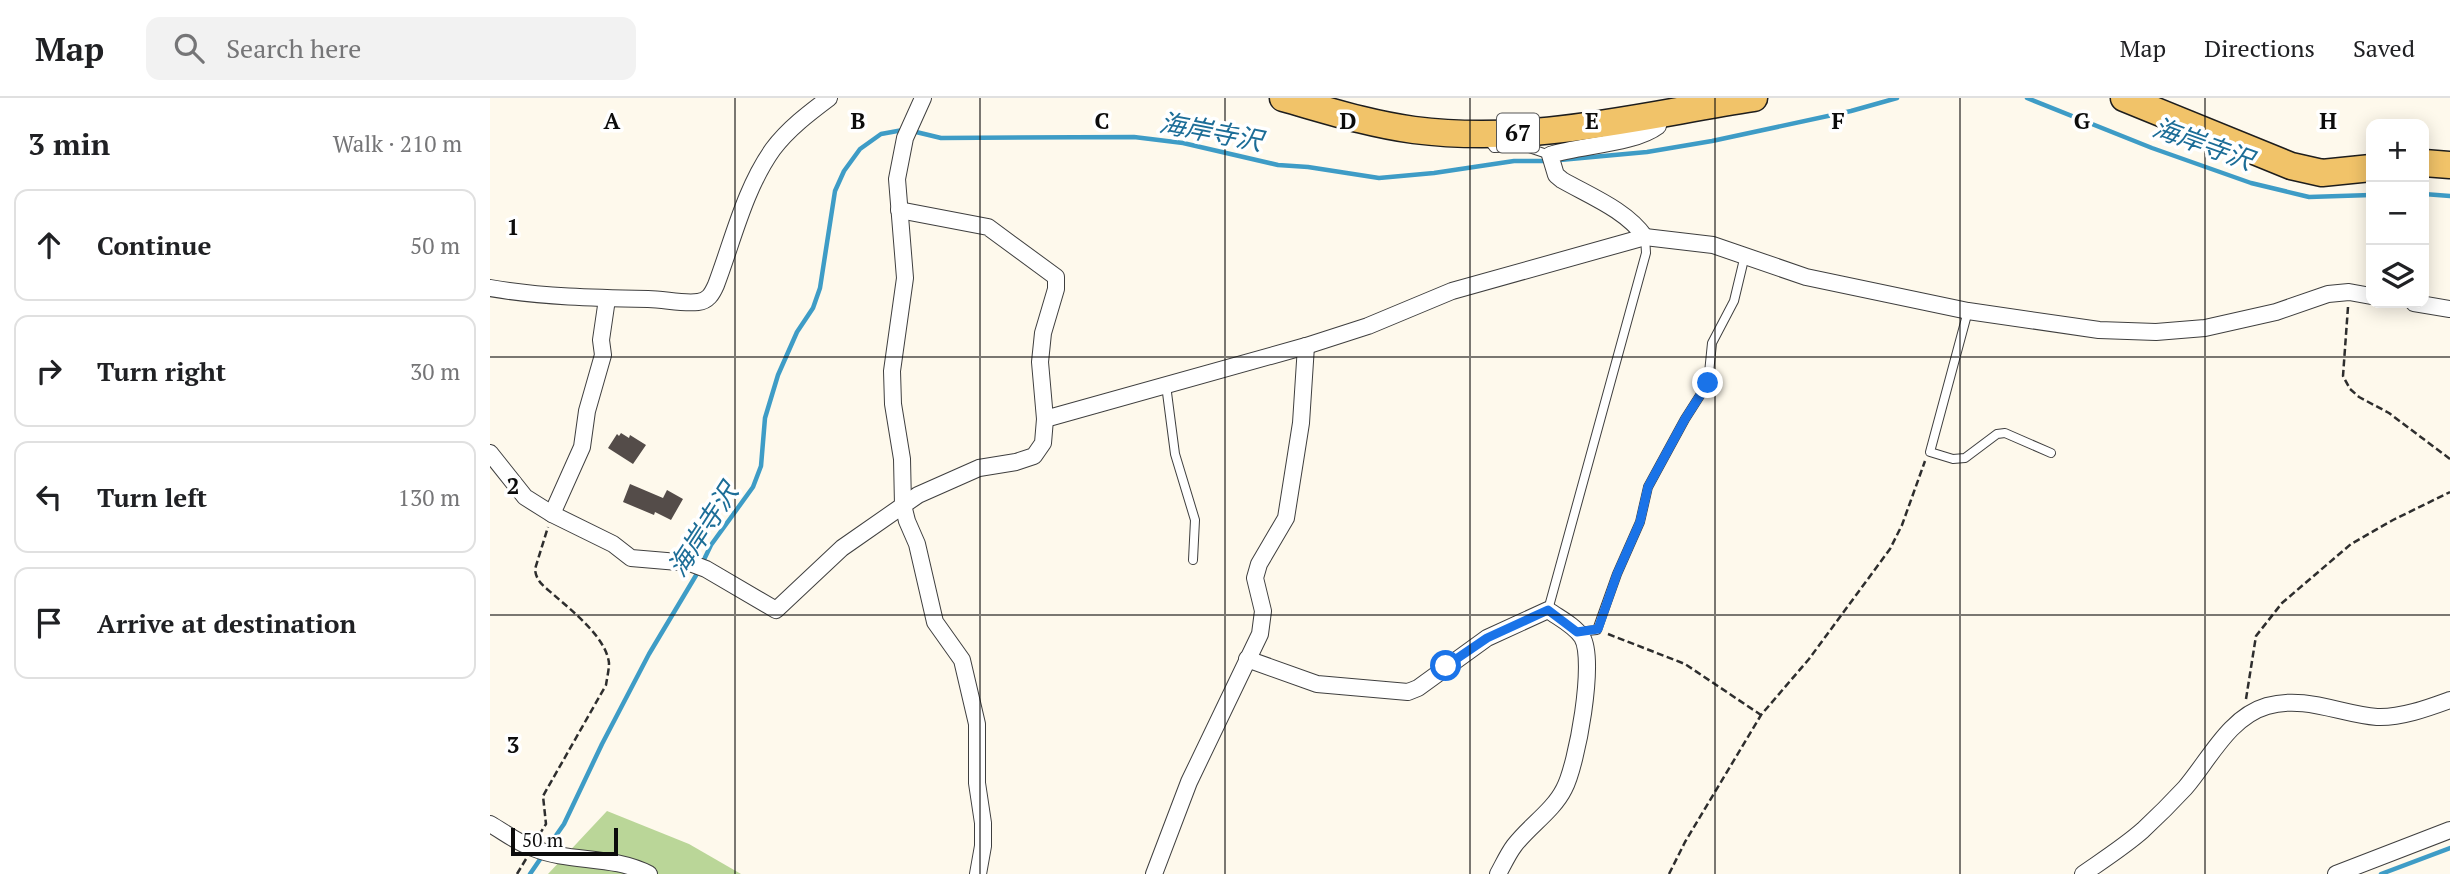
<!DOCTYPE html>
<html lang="en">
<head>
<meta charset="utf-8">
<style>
  :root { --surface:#fff; --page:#f2f2f2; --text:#202124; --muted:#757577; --line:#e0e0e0 }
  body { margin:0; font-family:"PT Serif","Noto Sans JP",serif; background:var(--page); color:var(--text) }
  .controls { position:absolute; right:21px; top:21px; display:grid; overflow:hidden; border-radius:14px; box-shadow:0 4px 18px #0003 }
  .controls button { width:63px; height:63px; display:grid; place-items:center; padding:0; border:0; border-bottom:2px solid var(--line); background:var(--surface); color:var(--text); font:35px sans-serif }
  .scale { position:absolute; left:21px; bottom:18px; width:107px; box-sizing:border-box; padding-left:7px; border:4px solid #0c0c0c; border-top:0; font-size:19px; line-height:24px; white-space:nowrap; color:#0c0c0c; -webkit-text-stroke:5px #fff; paint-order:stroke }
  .stop { position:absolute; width:21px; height:21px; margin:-16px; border:5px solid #1a73e8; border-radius:50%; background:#fff }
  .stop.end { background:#1a73e8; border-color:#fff; box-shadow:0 2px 7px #0008 }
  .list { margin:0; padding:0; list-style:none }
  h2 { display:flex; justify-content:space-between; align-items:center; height:91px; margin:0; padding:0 28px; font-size:30px }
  h2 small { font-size:23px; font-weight:400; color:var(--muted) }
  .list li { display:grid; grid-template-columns:46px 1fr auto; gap:21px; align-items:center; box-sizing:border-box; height:112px; margin:0 14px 14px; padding:0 14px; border:2px solid var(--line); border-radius:14px }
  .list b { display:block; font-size:26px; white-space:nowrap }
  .list em { font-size:23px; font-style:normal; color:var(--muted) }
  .icon { flex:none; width:38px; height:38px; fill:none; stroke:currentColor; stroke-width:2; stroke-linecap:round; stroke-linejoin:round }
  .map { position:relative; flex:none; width:1960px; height:776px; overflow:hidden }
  header { display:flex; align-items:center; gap:42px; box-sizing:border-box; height:98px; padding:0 35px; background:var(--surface); border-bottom:2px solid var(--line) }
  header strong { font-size:33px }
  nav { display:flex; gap:38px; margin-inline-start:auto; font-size:24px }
  .search { width:490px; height:63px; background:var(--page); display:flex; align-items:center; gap:18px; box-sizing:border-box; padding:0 24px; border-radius:14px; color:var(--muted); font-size:26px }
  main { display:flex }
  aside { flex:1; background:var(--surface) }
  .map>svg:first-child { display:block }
  .forest { fill:#bad698 }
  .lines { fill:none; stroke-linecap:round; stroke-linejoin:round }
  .stream { stroke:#3e9cc6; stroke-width:4.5 }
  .building { fill:#544c49 }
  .lane-casing { stroke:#3f3f3f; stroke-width:10 }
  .street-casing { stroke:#3f3f3f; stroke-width:18 }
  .primary-casing { stroke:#1d1d1d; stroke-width:29 }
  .path { stroke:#2e2e2e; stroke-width:2.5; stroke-dasharray:7 3.5; stroke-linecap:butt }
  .lane { stroke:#fff; stroke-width:8 }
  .street { stroke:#fff; stroke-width:16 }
  .primary { stroke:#f1c369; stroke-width:26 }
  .route { stroke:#1a73e8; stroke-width:9 }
  .grid { fill:none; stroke:#0c0c0c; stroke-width:2; stroke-opacity:0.55 }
  .labels { text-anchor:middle; stroke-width:7; stroke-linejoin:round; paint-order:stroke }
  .shield { fill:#fff; stroke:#555; stroke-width:2 }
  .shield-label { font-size:23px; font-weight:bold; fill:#0c0c0c }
  .water-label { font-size:26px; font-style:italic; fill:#1c6d97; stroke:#fff }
  .grid-label { font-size:23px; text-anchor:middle; font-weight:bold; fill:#0c0c0c; stroke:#fff; stroke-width:7; stroke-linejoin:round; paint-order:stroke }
</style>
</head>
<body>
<header>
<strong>Map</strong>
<div class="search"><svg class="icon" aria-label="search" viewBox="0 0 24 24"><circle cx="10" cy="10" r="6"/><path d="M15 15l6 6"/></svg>Search here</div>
<nav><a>Map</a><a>Directions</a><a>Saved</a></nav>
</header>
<main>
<aside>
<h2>3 min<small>Walk · 210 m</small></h2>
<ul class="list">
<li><svg class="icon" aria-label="ahead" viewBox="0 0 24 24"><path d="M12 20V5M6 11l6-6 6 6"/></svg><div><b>Continue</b></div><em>50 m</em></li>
<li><svg class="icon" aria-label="right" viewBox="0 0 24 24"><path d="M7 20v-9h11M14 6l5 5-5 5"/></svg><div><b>Turn right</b></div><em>30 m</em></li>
<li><svg class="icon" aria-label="left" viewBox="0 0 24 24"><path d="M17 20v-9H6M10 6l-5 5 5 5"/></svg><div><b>Turn left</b></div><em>130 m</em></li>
<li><svg class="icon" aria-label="arrive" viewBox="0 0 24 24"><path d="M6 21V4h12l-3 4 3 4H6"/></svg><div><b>Arrive at destination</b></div></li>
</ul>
</aside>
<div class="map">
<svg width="1960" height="776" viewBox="0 0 1960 776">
  <rect width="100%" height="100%" fill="#fef9ec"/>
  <polygon class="forest" points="117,713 199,746 251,776 58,776"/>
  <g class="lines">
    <g class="stream">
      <polyline points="1537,0 1662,50 1761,85 1819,99 1881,97"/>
      <polyline points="422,33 451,40 644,39 693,45 788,67 818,69 889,80 944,75 1024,63 1058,63"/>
      <polyline points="1070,62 1157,54 1222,43 1361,13 1407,0"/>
      <polyline points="1934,96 1960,98"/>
      <polyline points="58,749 74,726 112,646 159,556 208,474 221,447 263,389 271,368 275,320 288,277 307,234 323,210 330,190 345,93 354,73 370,51 391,36 413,32"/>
      <polyline points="40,776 53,757"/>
      <polyline points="1891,776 1960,750"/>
    </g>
  </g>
  <g class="building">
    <polygon points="131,335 139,340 140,337 156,347 143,366 118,350 127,336 129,338"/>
    <polygon points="140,386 173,400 177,392 193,401 181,422 165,414 164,417 133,404"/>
  </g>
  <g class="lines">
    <defs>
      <g id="lane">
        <polyline points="998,42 1004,50 1036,49 1060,57"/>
        <polyline points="1478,213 1440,354 1463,361 1475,360 1507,336 1515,335 1561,355"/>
        <polyline points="676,287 685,356 705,422 703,462"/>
        <polyline points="1058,512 1156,155 1155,139"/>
        <polyline points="1087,534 1107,532 1127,476 1150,424 1158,389 1195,321 1218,285 1222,245 1244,203 1255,157"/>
      </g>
      <g id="street">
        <polyline points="433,0 415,40 407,81 415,180 402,273 403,306 412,361 413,407 417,423 427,446 445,524 472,562 487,626 487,685 493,725 493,748 488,776"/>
        <path d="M1155,139c-19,-27 -55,-41 -83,-57l-6,-5 -6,-20c32,-10 84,-11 108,-29l1,-11"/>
        <path d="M0,190c52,9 105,10 158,11 16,0 34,5 50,3 10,-1 14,-8 18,-17 17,-45 29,-97 57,-136 15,-20 36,-36 56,-51"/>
        <polyline points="1924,205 1960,211"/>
        <polyline points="555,321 816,248 878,228 962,193 1155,139 1223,147 1316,179 1478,213 1609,232 1666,234 1715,230 1786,214 1838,196 1859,194 1881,198"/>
        <polyline points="0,355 35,399 62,416 123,446 141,460 200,465 216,471 286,512 352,450 428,397 489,370 526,364 544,358 553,345 555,321 550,264 553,235 566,191 566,179 498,129 409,112"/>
        <polyline points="62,416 92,349 97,313 113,257 111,242 117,201"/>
        <path d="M757,561l70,25 91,8 10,-4 69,-50 61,-28c11,8 26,15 34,27 14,23 -5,128 -18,152 -11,22 -35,37 -50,57 -6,8 -11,19 -16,28"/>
        <path d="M0,726c14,8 28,19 43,24 37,15 80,7 116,26"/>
        <polyline points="664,776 699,684 770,536 773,513 765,480 769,466 796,420 811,325 816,248"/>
        <path d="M1593,776c20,-14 42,-28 60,-44 15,-14 29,-28 42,-42 24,-28 44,-71 82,-82 38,-11 73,8 110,11 24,1 51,-9 73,-17"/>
        <polyline points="1846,776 1960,732"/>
      </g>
      <g id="primary">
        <path d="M793,0c43,12 86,26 131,32 118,15 224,-14 340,-32"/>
        <polyline points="1634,0 1801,68 1832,75 1881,70"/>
        <polyline points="1934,65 1960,67"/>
      </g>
    </defs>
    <use href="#lane" class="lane-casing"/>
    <use href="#street" class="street-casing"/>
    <use href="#primary" class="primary-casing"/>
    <g class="path">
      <polyline points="1858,209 1853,278 1860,291 1869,299 1899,315 1960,361"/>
      <polyline points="1118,536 1195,566 1271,617"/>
      <polyline points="1756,601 1766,538 1792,505 1861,446 1903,422 1960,394"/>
      <path d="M49,737l7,-11 -3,-28 63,-111c1,-7 3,-15 3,-22 -3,-26 -37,-52 -55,-68 -9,-8 -18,-13 -19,-26l13,-42"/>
      <polyline points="27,776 36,761"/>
      <polyline points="1179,776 1195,744 1271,617 1319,561 1400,451 1412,427 1435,363"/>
    </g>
    <use href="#lane" class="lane"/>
    <use href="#street" class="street"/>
    <use href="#primary" class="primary"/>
  </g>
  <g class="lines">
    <polyline class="route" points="956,568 997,540 1058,512 1087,534 1108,531 1127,476 1150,424 1158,389 1195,321 1218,285"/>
  </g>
  <path class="grid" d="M245,0v776M490,0v776M735,0v776M980,0v776M1225,0v776M1470,0v776M1715,0v776M0,259h1960M0,517h1960"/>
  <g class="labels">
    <rect class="shield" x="1007" y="15.5" width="42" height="39" rx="5"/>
    <g class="shield-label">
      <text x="1028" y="43">67</text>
    </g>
    <g class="water-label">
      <text transform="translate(721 34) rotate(11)" y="9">海岸寺沢</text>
      <text transform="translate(1713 46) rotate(20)" y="9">海岸寺沢</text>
      <text transform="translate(213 432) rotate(-57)" y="9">海岸寺沢</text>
    </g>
  </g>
  <g class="grid-label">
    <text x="122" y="31">A</text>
    <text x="368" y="31">B</text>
    <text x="612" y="31">C</text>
    <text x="858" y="31">D</text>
    <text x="1102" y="31">E</text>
    <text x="1348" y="31">F</text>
    <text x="1592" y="31">G</text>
    <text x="1838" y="31">H</text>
    <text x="23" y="137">1</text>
    <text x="23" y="396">2</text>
    <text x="23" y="655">3</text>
  </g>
</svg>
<div class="controls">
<button>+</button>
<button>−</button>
<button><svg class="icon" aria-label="layers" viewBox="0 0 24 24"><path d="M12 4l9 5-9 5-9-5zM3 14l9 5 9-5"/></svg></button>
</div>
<div class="scale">50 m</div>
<div class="stop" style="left:956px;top:568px"></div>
<div class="stop end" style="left:1218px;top:285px"></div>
</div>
</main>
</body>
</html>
